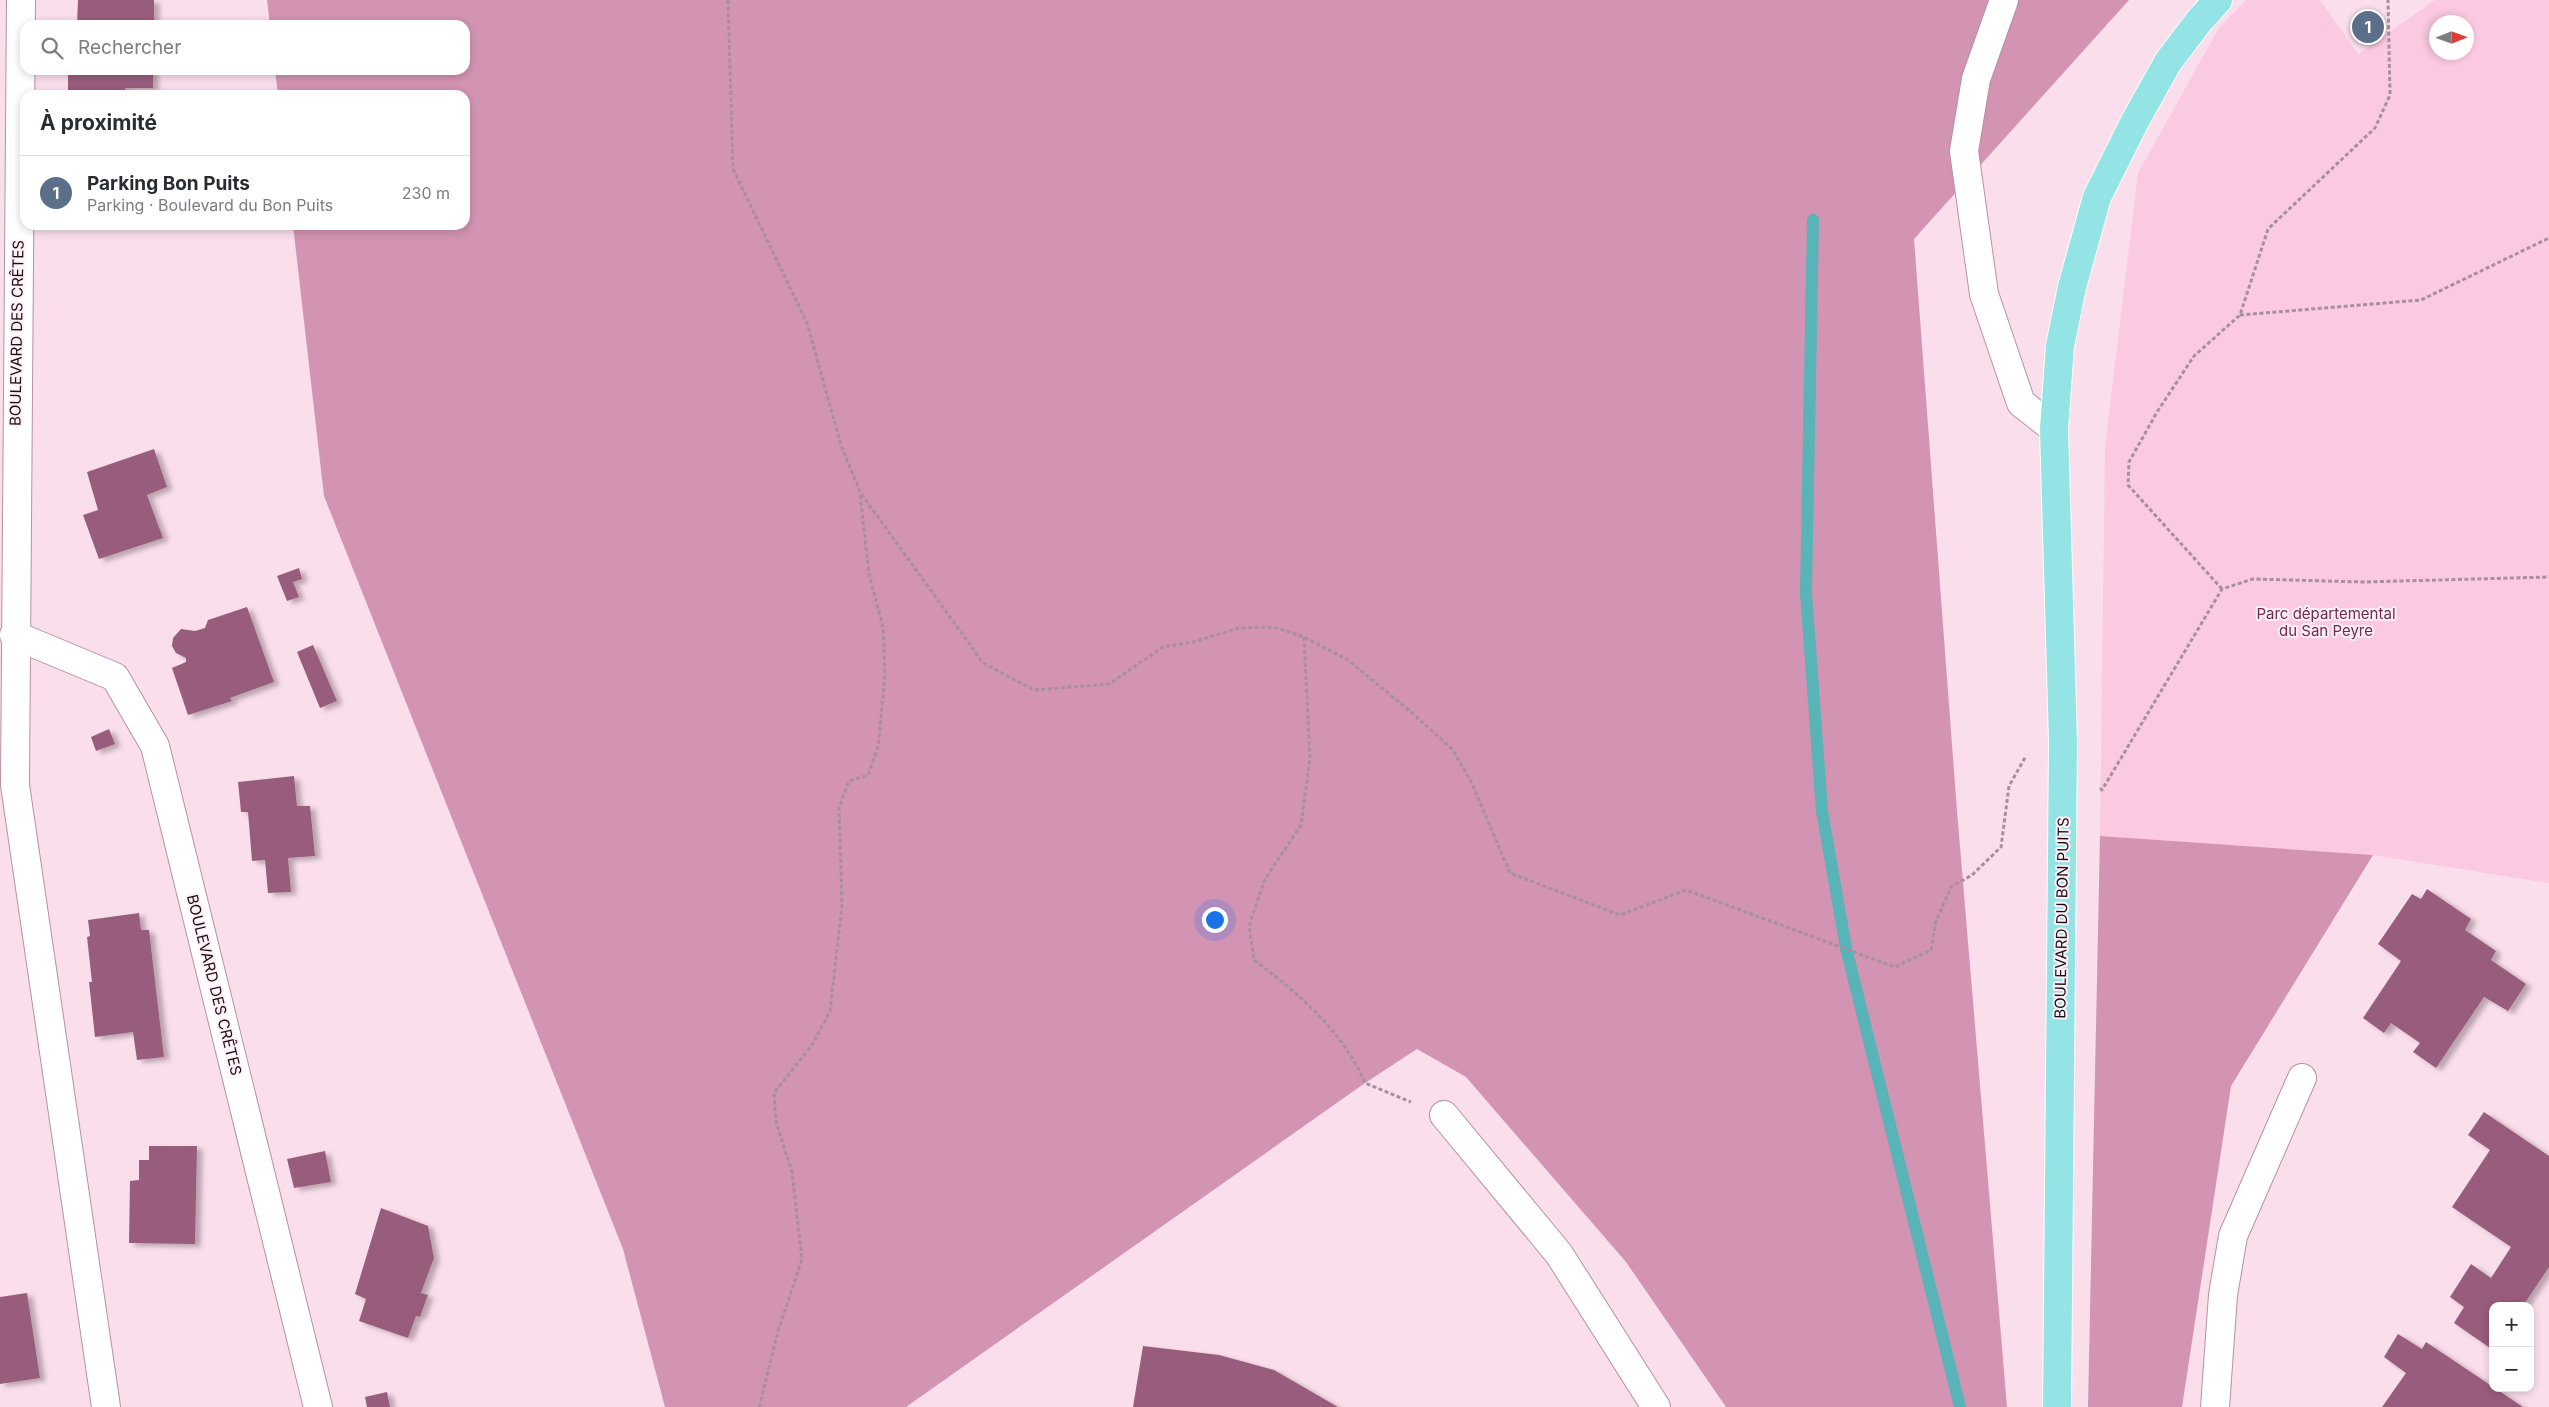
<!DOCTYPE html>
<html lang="fr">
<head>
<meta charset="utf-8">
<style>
  :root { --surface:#fff; --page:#f2f2f3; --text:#2b2b33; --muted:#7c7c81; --line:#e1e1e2; --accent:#ea580c }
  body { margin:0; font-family:Inter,sans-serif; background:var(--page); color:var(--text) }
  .controls { position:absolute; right:15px; bottom:15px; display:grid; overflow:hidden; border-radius:10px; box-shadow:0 2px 8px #0003 }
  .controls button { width:45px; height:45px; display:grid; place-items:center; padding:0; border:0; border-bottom:1px solid var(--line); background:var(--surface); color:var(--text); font:25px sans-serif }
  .compass { position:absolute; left:2429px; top:15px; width:45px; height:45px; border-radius:50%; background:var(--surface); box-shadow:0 2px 8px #0003; rotate:89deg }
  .you { position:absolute; left:1214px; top:919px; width:18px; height:18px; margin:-12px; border:4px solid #fff; border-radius:50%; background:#1a73e8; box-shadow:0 0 0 8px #1a73e833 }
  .badge { display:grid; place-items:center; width:32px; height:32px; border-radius:50%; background:var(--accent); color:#fff; font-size:16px; font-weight:700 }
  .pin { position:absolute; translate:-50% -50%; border:2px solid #fff; box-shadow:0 1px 5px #0006 }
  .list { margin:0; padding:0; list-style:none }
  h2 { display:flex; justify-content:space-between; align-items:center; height:65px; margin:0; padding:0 20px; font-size:21px }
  h2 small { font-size:16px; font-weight:400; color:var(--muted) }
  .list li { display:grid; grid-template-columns:32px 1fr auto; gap:15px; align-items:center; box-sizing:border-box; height:75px; padding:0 20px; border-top:1px solid var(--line) }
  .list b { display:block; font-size:19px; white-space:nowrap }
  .list p { margin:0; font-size:16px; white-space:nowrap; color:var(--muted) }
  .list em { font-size:16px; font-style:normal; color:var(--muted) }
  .icon { flex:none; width:28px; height:28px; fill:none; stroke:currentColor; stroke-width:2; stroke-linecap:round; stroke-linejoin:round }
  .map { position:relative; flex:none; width:2549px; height:1407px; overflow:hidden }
  .search { position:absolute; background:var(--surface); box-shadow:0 2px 8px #0003; left:20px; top:20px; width:450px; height:55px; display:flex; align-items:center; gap:12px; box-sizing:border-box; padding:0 18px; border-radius:15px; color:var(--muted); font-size:19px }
  .panel { position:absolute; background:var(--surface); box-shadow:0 2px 8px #0003; left:20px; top:90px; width:450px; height:140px; border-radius:15px }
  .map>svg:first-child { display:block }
  .green { fill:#fbc9e1; fill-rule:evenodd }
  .forest { fill:#d393b3 }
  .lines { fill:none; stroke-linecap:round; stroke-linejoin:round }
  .stream { stroke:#58b4b6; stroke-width:12 }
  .building { fill:#985d7c; filter:url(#shadow) }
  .minor-casing { stroke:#b492a3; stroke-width:30 }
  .major-casing { stroke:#fff; stroke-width:30 }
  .path { stroke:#a7909b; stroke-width:3; stroke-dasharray:4 2.5; stroke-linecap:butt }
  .minor { stroke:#fff; stroke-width:28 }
  .major { stroke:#95e4e5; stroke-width:28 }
  .labels { text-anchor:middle; stroke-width:4; stroke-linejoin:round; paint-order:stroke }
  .street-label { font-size:15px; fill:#1a0e14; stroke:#fff0f7 }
  .park-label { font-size:15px; fill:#732853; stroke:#fff0f7 }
</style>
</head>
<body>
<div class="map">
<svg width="2549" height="1407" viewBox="0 0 2549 1407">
  <defs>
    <filter id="shadow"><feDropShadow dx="5.5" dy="3" stdDeviation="2.5" flood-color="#0004"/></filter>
  </defs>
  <rect width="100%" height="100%" fill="#fbdeec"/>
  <path class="green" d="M2246,0h74l38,54 77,-54h114v883l-176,-28 -273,-19 5,-389 33,-274 81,-145zM2436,22h30v30h-30z"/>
  <g class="forest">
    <polygon points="267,0 2129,0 1914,239 1957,811 2007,1407 1726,1407 1626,1262 1466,1077 1417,1049 1365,1083 906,1407 665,1407 623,1249 324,496 293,225 465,225 465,95 278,95 275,70 465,70 465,25 270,25"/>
    <polygon points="2100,836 2373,855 2231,1086 2182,1407 2088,1407"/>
  </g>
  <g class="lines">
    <polyline class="stream" points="1813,220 1806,593 1822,811 1846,948 1960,1407"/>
  </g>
  <g class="building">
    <polygon points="78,0 154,0 154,25 77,25"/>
    <polygon points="68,70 153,70 153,88 125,88 125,92 68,92"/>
    <polygon points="154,449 167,487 147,495 163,538 99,559 83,515 98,510 87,472"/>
    <polygon points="299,568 302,579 293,582 299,597 287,601 277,576"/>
    <polygon points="247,607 274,682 230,698 232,701 188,715 172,668 186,662 186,658 176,653 172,646 173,638 181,629 195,631 205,628 208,620"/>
    <polygon points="313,645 337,701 320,708 297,652"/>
    <polygon points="109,729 115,744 96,751 91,737"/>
    <polygon points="294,776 297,806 310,806 315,856 288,858 291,892 268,893 265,860 252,861 248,812 241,812 238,782"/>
    <polygon points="2427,889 2471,919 2465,930 2496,951 2491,960 2526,984 2508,1011 2484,997 2436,1068 2413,1052 2420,1043 2391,1023 2384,1033 2363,1018 2401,961 2378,944 2412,894 2421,899"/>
    <polygon points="139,913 141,930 149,930 164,1057 137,1060 133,1032 95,1037 89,982 92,982 87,937 90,936 88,920"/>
    <polygon points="2484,1112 2549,1156 2549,1267 2523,1306 2493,1306 2493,1350 2454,1323 2464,1307 2450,1297 2471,1264 2491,1278 2511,1247 2452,1207 2490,1150 2468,1135"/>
    <polygon points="149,1146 197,1146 195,1244 129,1243 130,1181 139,1180 139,1160 149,1160"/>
    <polygon points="325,1151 331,1182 294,1188 287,1159"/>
    <polygon points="381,1208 428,1226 434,1258 421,1293 428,1295 420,1317 416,1316 408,1338 359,1321 366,1299 355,1294"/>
    <polygon points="27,1293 40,1378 0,1384 0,1297"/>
    <polygon points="2398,1334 2422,1349 2426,1342 2523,1407 2382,1407 2406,1373 2384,1357"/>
    <polygon points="1143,1346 1219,1355 1274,1370 1338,1407 1133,1407"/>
    <polygon points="387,1392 390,1407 367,1407 365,1397"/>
  </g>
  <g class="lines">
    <defs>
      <g id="minor">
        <polyline points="21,0 15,785 106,1407"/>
        <polyline points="2004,0 1976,79 1964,151 1984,294 2021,403 2054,429"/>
        <polyline points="14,635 115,677 155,746 318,1407"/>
        <polyline points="1444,1115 1559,1254 1656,1407"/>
        <polyline points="2215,1407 2223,1295 2233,1236 2302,1078"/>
      </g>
      <polyline id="major" points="2057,1407 2063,742 2054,429 2060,346 2072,287 2097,197 2135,121 2168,62 2199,21 2218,0"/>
    </defs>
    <use href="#minor" class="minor-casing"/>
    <use href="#major" class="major-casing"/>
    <g class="path">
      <polyline points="728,0 733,169 807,323 841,445 860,492 983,663 1034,690 1109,684 1163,647 1193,642 1239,628 1274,627 1304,637 1348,660 1411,712 1452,749 1471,781 1510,873 1620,915 1686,890 1895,967 1931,950 1936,921 1951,887 1972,875 2001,847 2009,786 2026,756"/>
      <polyline points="2240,315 2421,300 2549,238"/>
      <polyline points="2222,589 2128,485 2129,462 2157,412 2194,356 2240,315 2268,229 2375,128 2390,95 2388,0"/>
      <path d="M1304,637l6,121 -9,67 -36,54 -16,47 5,34c44,33 89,71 111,123l46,19"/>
      <polyline points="2100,788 2102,790 2222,589 2253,579 2364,582 2549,577"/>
      <polyline points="759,1407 778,1331 802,1259 792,1172 776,1122 774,1093 812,1045 830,1011 842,906 839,808 849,781 868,775 878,747 885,675 883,627 869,574 860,494"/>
    </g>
    <use href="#minor" class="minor"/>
    <use href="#major" class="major"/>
  </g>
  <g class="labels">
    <g class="street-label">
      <text transform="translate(17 333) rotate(-89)" y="5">BOULEVARD DES CRÊTES</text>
      <text transform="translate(2062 918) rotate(-89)" y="5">BOULEVARD DU BON PUITS</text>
      <text transform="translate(214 985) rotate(76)" y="5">BOULEVARD DES CRÊTES</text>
    </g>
    <g class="park-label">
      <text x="2326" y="619">Parc départemental<tspan x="2326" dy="17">du San Peyre</tspan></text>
    </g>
  </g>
</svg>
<div class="controls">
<button>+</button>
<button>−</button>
</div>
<svg class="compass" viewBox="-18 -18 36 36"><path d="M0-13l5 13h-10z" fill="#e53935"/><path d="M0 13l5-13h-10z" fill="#7c7c81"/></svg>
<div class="you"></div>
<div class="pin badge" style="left:2368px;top:27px;background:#5c6f8a">1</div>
<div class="search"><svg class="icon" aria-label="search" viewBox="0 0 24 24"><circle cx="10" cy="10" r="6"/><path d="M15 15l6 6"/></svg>Rechercher</div>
<section class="panel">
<h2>À proximité<small></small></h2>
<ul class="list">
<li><span class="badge" style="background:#5c6f8a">1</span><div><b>Parking Bon Puits</b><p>Parking · Boulevard du Bon Puits</p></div><em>230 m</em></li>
</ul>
</section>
</div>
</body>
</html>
